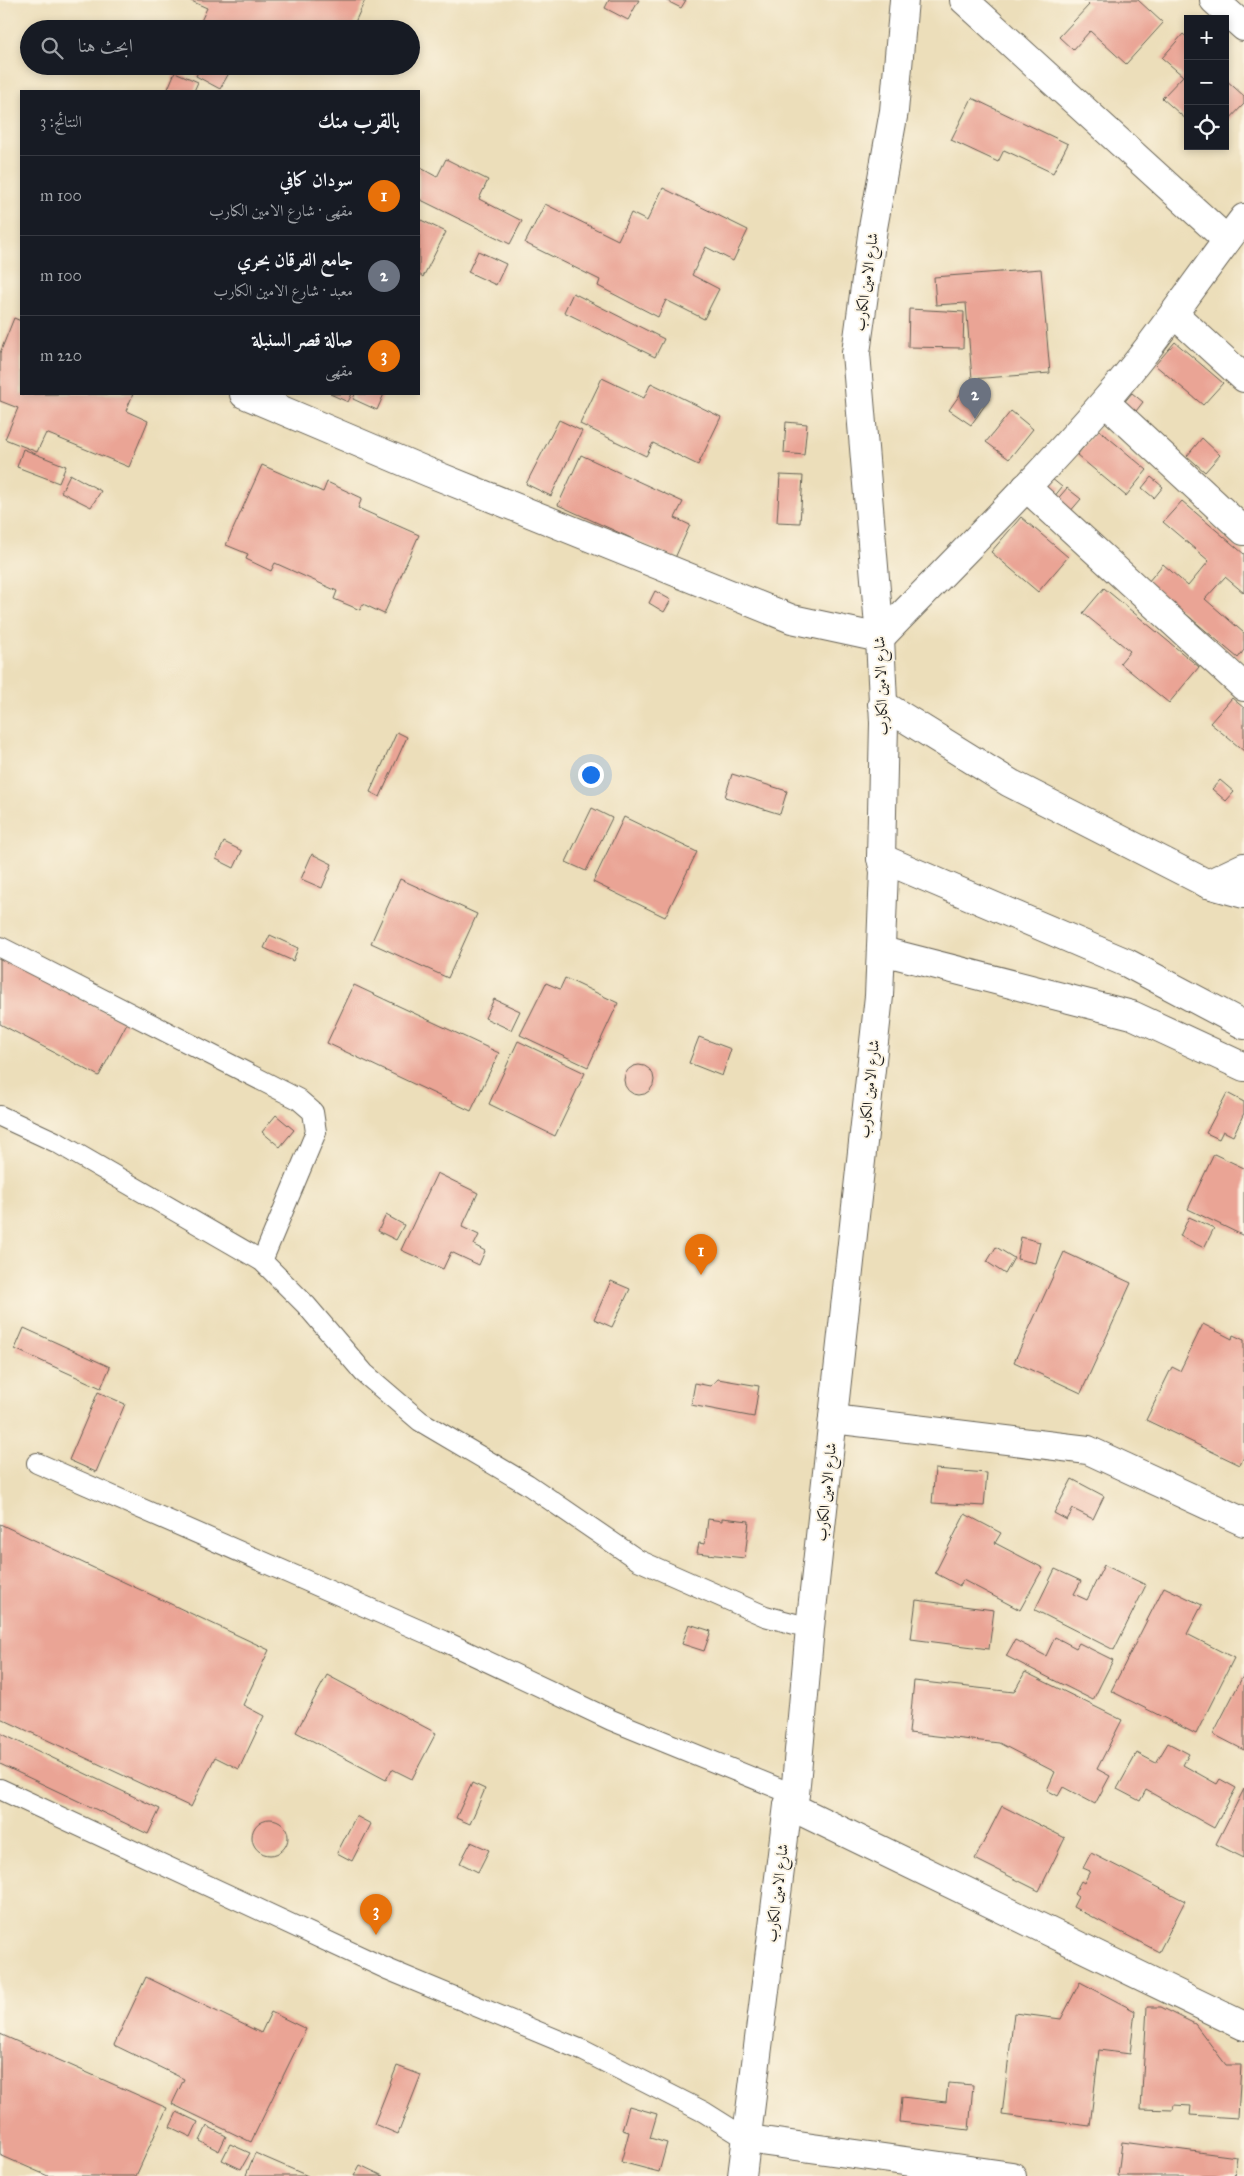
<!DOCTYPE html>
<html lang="ar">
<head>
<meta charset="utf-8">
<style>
  :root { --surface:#171b24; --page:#242831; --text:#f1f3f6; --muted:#9ea1a6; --line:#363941; --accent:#1f6fb2 }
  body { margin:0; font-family:"IM FELL Great Primer",Amiri,serif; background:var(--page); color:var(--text); direction:rtl }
  .controls { position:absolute; right:15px; top:15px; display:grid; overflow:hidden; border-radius:0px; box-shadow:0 2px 8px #0003 }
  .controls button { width:45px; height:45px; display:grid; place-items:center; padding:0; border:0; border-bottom:1px solid var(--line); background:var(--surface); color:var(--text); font:25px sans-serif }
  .you { position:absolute; left:590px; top:774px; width:18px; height:18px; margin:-12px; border:4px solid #fff; border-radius:50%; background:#1a73e8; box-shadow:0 0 0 8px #1a73e833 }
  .badge { display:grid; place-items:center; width:32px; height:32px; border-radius:50%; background:var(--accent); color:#fff; font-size:16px; font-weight:700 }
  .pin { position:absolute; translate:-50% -41px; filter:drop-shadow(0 1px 2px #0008) }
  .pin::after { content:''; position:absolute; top:26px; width:18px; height:15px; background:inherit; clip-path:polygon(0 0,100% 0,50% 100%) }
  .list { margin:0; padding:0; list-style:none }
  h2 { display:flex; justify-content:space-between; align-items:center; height:65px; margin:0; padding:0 20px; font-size:21px }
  h2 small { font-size:16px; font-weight:400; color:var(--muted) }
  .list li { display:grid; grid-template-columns:32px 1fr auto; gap:15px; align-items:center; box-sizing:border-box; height:80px; padding:0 20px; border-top:1px solid var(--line) }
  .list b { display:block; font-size:19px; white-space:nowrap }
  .list p { margin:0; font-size:16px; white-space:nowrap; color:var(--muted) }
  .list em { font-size:16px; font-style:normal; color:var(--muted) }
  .icon { flex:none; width:28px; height:28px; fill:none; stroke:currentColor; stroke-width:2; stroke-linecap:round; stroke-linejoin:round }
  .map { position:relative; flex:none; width:1244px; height:2176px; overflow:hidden; direction:ltr }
  .search { position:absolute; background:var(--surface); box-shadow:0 2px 8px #0003; left:20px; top:20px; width:400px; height:55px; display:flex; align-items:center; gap:12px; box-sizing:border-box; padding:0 18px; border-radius:28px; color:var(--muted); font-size:19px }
  .panel { position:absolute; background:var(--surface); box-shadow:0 2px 8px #0003; left:20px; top:90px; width:400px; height:305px; border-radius:0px; direction:rtl }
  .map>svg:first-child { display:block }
  .building { fill:#eaa495 }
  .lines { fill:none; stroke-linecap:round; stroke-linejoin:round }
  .service-casing { stroke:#656053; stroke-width:22 }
  .minor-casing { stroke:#656053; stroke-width:30 }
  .tertiary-casing { stroke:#656053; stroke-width:30 }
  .service { stroke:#fff; stroke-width:20 }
  .minor { stroke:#fff; stroke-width:28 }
  .tertiary { stroke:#fff; stroke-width:28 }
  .labels { text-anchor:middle; stroke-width:4; stroke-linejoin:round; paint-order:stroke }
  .street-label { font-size:15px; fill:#1c1c1c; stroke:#fcf5e5 }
</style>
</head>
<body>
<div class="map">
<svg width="1244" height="2176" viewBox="0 0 1244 2176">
  <rect width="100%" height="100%" fill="#fcf5e5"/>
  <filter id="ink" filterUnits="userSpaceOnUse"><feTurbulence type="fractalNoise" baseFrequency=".02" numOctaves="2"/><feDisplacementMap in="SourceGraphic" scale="10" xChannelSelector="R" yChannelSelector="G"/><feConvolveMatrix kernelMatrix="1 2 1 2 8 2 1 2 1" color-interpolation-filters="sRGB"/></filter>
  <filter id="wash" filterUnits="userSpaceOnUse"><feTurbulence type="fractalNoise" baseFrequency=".0096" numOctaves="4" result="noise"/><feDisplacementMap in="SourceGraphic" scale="20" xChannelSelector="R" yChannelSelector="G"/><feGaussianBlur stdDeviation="1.12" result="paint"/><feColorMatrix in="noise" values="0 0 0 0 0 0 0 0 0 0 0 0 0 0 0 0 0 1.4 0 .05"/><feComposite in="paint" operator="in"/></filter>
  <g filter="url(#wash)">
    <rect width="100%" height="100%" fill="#ecdeba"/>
    <g id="blocks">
      <g class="building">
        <polygon points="189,0 365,0 352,29 220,29 201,21 207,8"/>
        <polygon points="609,0 639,0 628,20 605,8"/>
        <polygon points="665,0 686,0 681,8"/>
        <polygon points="1084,0 1138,0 1163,23 1126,64 1090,31 1073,50 1059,37 1089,5"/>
        <polygon points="1183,34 1188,38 1188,121 1162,98 1183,76 1162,58"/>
        <polygon points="201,66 233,66 220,89 196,76"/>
        <polygon points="175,72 198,82 194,91 167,91"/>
        <polygon points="1225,79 1244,96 1244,104 1225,124"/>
        <polygon points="972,98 1068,144 1053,173 1004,150 998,162 951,140"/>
        <polygon points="446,159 488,180 479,199 522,221 510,244 419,199 419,167 437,177"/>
        <polygon points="663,188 748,230 733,261 706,247 692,275 719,289 704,319 666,300 658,317 598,286 600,280 525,243 545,204 618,240 631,213 647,221"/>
        <polygon points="421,220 446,232 423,277 419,274 419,223"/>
        <polygon points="478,251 506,264 496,285 468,272"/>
        <polygon points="1041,269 1050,373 972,379 966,303 936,305 934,277"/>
        <polygon points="573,293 664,339 655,357 564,312"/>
        <polygon points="909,309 964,312 963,348 908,347"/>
        <polygon points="14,318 21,321 21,394 133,394 126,411 148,421 129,467 46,433 37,452 5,439 18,408 0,401 0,353"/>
        <polygon points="1175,342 1223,383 1203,405 1155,365"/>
        <polygon points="602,378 644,398 651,383 721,417 698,465 653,443 646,456 580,424"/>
        <polygon points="968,383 990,398 971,425 949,410"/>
        <polygon points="1132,393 1143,402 1133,415 1122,405"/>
        <polygon points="330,394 352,394 348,402"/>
        <polygon points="355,394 384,394 377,410 353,399"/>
        <polygon points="1011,411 1033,429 1009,459 986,442"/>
        <polygon points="559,420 582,431 551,496 526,484"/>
        <polygon points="786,422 807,424 804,455 784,453"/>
        <polygon points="1098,429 1147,470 1126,496 1077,455"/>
        <polygon points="1202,438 1220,455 1205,472 1187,456"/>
        <polygon points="23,449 66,466 59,483 17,467"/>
        <polygon points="581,455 683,502 675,518 690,525 675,558 558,505"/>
        <polygon points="262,465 323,492 327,482 362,498 358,508 419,535 384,614 363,604 360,610 334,599 337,591 275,563 271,571 246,559 248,554 226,545"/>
        <polygon points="70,474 101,491 91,507 61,492"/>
        <polygon points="780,475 803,476 800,523 777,522"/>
        <polygon points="1151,477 1163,487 1154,498 1142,488"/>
        <polygon points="1051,478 1062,487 1054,497 1043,488"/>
        <polygon points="1067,488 1081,499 1069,513 1055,502"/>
        <polygon points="1182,501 1244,554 1244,593 1225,577 1205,599 1244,633 1244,650 1238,658 1148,582 1163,564 1188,586 1209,561 1163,522"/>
        <polygon points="1021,517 1068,557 1038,592 991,552"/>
        <polygon points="1104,588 1199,667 1169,703 1120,663 1130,651 1083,613"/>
        <polygon points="655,591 671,600 664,612 649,603"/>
        <polygon points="1232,698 1244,708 1244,751 1210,723"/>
        <polygon points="397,732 407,737 380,797 370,792"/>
        <polygon points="732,774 787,791 780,814 725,797"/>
        <polygon points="1220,780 1234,792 1226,801 1212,789"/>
        <polygon points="592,808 612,818 586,871 566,862"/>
        <polygon points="624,817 697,852 665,917 593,882"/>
        <polygon points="224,842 242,851 234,868 216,859"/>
        <polygon points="312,854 332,864 322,888 301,879"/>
        <polygon points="400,879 477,914 448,978 371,943"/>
        <polygon points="270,935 298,948 293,961 264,948"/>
        <polygon points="0,957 127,1023 99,1076 0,1024"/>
        <polygon points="565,978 618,1003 588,1067 520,1035 546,983 560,989"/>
        <polygon points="354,985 499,1053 471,1111 327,1043"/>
        <polygon points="494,999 520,1011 511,1030 485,1018"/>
        <polygon points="699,1037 731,1049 722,1076 689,1063"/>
        <polygon points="518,1041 585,1073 555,1136 489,1104"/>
        <circle cx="639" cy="1080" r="15"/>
        <polygon points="1227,1093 1244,1102 1244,1113 1233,1136 1223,1131 1219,1139 1206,1133"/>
        <polygon points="276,1115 294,1130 280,1147 262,1132"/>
        <polygon points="1214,1154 1244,1168 1244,1236 1188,1209"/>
        <polygon points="437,1173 478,1193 462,1227 479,1235 474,1245 485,1251 479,1265 451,1252 443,1269 401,1250"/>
        <polygon points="386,1215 404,1225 396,1240 378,1231"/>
        <polygon points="1189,1217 1214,1228 1204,1248 1180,1236"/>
        <polygon points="1021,1237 1040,1242 1035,1263 1017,1259"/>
        <polygon points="996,1247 1014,1258 1005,1274 987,1262"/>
        <polygon points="1064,1252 1131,1283 1081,1393 1014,1362"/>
        <polygon points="611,1281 630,1289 612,1327 594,1319"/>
        <polygon points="1203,1324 1232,1339 1233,1335 1244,1340 1244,1457 1240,1465 1146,1420 1172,1367 1180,1371"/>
        <polygon points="24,1328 110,1367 101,1388 15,1349"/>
        <polygon points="718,1379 759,1386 754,1417 691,1405 695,1383 710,1386"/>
        <polygon points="98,1392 125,1404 96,1472 69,1460"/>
        <polygon points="935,1469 987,1473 984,1506 932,1503"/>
        <polygon points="1072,1479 1104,1496 1093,1519 1073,1509 1067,1520 1054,1513"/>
        <polygon points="965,1514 1001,1533 995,1543 1043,1568 1020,1610 963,1580 960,1586 935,1573"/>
        <polygon points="722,1518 749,1521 745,1558 697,1553 699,1543 705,1544 708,1519 722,1521"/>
        <polygon points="0,1524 269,1650 243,1705 264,1716 239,1769 215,1757 191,1807 0,1718"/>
        <polygon points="1104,1565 1146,1585 1114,1650 1035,1610 1055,1569 1081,1581 1074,1594 1087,1600"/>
        <polygon points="1164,1587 1202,1605 1187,1634 1234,1658 1196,1734 1111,1691"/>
        <polygon points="916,1600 994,1610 989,1649 911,1639"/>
        <polygon points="689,1624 711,1631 704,1651 682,1644"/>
        <polygon points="1055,1637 1076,1648 1079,1643 1113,1660 1093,1700 1006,1656 1015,1640 1046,1656"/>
        <polygon points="1025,1672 1122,1720 1097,1769 1110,1776 1095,1804 1063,1787 1058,1796 1047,1790 1055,1772 999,1743 909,1733 914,1681 1014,1692"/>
        <polygon points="1244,1674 1244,1750 1213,1734"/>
        <polygon points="327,1675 436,1733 412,1779 392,1769 386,1780 296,1732"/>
        <polygon points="0,1733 160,1809 148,1834 0,1764"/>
        <polygon points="1168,1743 1189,1754 1183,1765 1217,1784 1220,1779 1236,1788 1214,1828 1146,1790 1140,1801 1117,1789 1137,1753 1156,1763"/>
        <polygon points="472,1783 485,1789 470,1824 456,1818"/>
        <polygon points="1244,1789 1244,1858 1216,1844"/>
        <polygon points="1002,1806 1065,1838 1039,1891 975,1859"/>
        <polygon points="356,1816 371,1824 352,1861 337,1853"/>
        <circle cx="270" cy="1837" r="18"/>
        <polygon points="471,1842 489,1850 478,1872 460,1863"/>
        <polygon points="1091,1853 1185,1901 1159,1952 1073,1907 1078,1897 1074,1894 1081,1881 1084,1883 1090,1871 1083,1868"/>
        <polygon points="146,1977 261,2033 271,2012 306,2029 251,2142 172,2104 184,2079 114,2045"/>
        <polygon points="1080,1982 1135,2011 1130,2054 1099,2050 1090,2126 1002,2115 1014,2013 1061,2019"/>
        <polygon points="1147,2007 1161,2007 1195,2024 1226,2065 1241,2065 1238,2118 1190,2115 1191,2106 1174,2105 1173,2110 1141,2109"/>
        <polygon points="0,2034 167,2108 136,2176 48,2176 0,2155"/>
        <polygon points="397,2066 421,2075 398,2134 374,2124"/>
        <polygon points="948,2083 973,2085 969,2130 900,2122 902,2097 946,2102"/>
        <polygon points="629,2106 657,2114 650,2138 667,2143 659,2172 621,2162 629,2132 622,2130"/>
        <polygon points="177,2112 198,2122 191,2137 170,2127"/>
        <polygon points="207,2126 226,2136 219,2151 200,2141"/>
        <polygon points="1122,2142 1237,2157 1234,2176 1118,2176"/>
        <polygon points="230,2144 250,2153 241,2169 222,2160"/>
        <polygon points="255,2153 308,2176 248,2176 246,2175"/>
        <polygon points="360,2165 383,2176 354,2176"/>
      </g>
    </g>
  </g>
  <g filter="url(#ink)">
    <use href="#blocks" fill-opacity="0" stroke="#656053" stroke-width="1"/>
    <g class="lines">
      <defs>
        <g id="service">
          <polyline points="0,947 298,1099 313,1112 316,1132 262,1261"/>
          <polyline points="0,1116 58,1143 262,1261 306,1305 364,1373 420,1421 527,1484 638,1560 765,1616 810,1628"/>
          <polyline points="37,1463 444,1641 611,1720 795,1795"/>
          <polyline points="0,1789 387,1969 584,2051 704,2112 747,2139"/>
        </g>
        <g id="minor">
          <polyline points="964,0 1227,240"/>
          <polyline points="1214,0 1244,27"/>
          <polyline points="1174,314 1244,378"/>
          <path d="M244,394l184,78 364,147 88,19c75,-78 153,-154 224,-236 51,-58 93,-123 140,-184"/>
          <polyline points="1105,402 1244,531"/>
          <polyline points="1026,487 1244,687"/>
          <polyline points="882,704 1010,783 1208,884 1244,867"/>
          <polyline points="881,858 1127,963 1244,1025"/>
          <polyline points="1208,884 1244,894"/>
          <polyline points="882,951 1132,1015 1244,1067"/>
          <polyline points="833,1419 1088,1450 1244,1522"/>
          <polyline points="788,1805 1244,2026"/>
          <polyline points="747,2139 1012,2176"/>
        </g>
        <polyline id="tertiary" points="742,2176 788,1805 795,1795 810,1628 879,996 884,871 881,858 884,723 880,638 856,353 873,228 894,111 904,0"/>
      </defs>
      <use href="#service" class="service-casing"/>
      <use href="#minor" class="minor-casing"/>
      <use href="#tertiary" class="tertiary-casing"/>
      <use href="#service" class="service"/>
      <use href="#minor" class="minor"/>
      <use href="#tertiary" class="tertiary"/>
    </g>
  </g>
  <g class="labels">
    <g class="street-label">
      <text transform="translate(866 282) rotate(-82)" y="5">شارع الامين الكارب</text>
      <text transform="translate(881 686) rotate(-92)" y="5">شارع الامين الكارب</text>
      <text transform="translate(869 1089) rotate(-84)" y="5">شارع الامين الكارب</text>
      <text transform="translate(826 1492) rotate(-84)" y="5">شارع الامين الكارب</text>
      <text transform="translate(777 1893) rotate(-83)" y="5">شارع الامين الكارب</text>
    </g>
  </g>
</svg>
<div class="controls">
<button>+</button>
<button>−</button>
<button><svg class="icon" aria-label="locate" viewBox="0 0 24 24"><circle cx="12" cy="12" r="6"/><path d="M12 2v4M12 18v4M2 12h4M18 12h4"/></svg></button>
</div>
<div class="you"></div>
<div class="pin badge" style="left:701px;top:1275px;background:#e8710a">1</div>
<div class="pin badge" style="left:975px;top:419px;background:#6b7280">2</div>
<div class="pin badge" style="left:376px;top:1935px;background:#e8710a">3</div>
<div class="search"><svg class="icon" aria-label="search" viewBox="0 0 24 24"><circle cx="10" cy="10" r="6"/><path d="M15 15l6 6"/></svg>ابحث هنا</div>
<section class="panel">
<h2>بالقرب منك<small>النتائج: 3</small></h2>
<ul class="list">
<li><span class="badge" style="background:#e8710a">1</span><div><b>سودان كافي</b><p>مقهى · شارع الامين الكارب</p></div><em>100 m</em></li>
<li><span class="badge" style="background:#6b7280">2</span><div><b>جامع الفرقان بحري</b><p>معبد · شارع الامين الكارب</p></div><em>100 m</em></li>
<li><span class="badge" style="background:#e8710a">3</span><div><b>صالة قصر السنبلة</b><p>مقهى</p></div><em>220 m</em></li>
</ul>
</section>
</div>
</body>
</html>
